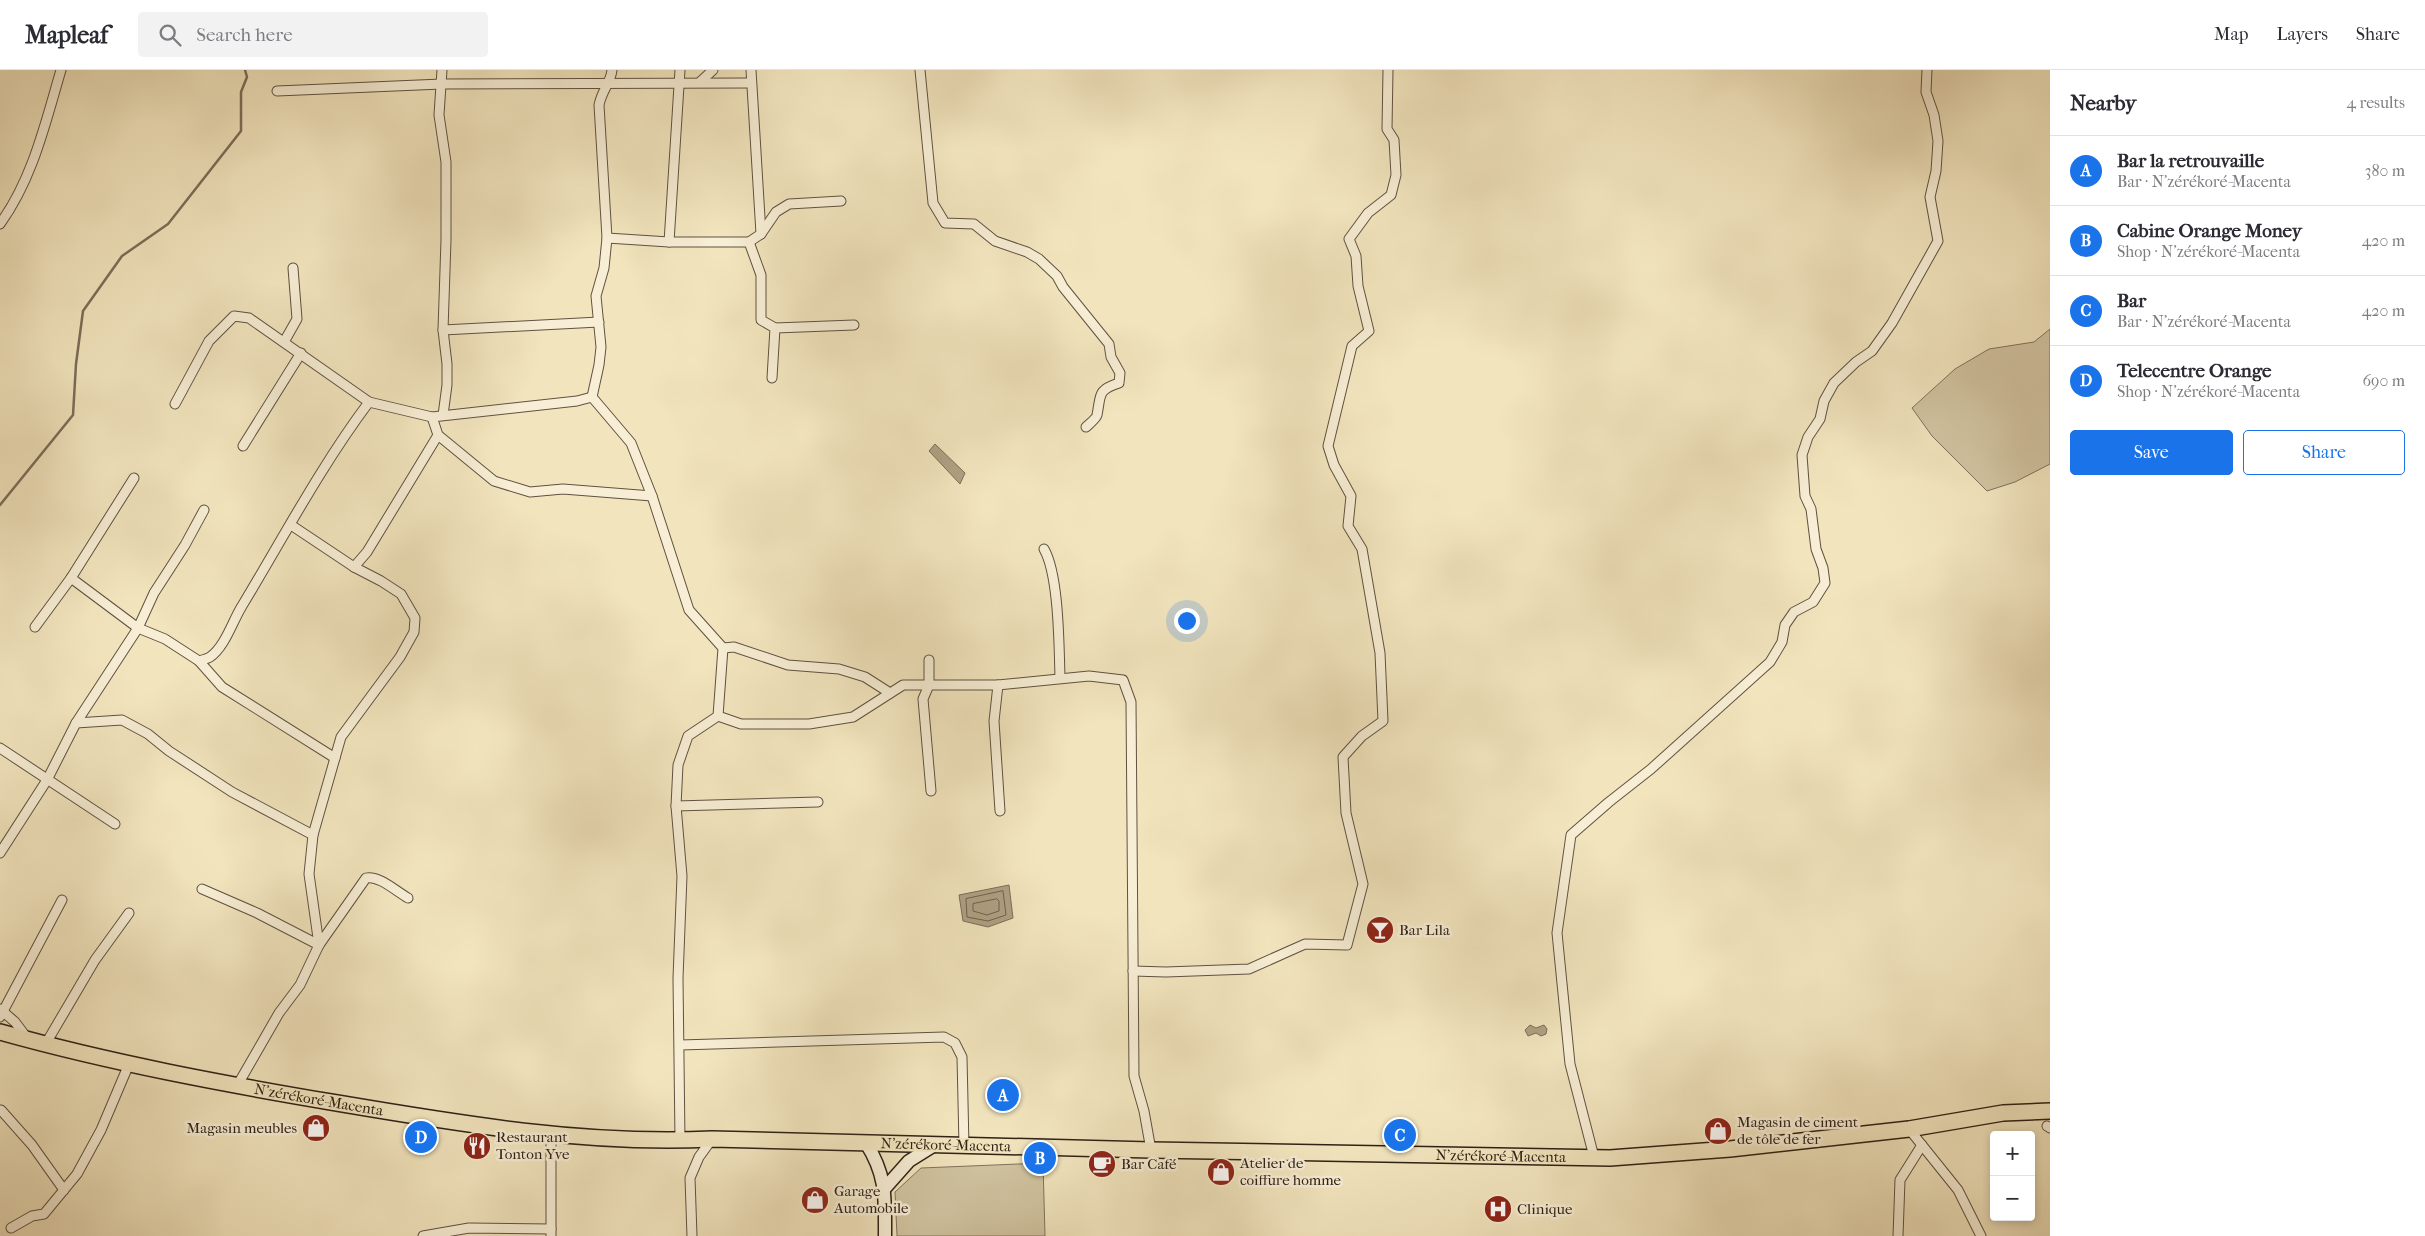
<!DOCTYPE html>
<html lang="en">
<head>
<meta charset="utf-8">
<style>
  :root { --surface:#fff; --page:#f2f2f3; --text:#2b2b33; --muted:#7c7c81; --line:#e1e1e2; --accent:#1a73e8 }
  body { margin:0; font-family:"IM FELL French Canon",serif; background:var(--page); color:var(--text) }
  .controls { position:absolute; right:15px; bottom:15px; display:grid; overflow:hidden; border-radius:5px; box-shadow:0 2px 8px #0003 }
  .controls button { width:45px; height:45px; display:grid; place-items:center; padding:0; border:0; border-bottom:1px solid var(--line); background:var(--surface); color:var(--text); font:25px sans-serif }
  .you { position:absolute; left:1186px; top:550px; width:18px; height:18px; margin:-12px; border:4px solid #fff; border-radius:50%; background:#1a73e8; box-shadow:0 0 0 8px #1a73e833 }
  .badge { display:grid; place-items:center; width:32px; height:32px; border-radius:50%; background:var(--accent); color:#fff; font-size:16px; font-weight:700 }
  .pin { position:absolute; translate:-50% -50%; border:2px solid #fff; box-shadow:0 1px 5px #0006 }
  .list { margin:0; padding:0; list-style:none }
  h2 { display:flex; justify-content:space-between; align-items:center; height:65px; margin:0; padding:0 20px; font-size:21px }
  h2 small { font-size:16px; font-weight:400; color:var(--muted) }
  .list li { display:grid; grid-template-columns:32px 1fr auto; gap:15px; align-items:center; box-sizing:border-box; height:70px; padding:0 20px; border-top:1px solid var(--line) }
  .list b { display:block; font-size:19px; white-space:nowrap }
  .list p { margin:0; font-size:16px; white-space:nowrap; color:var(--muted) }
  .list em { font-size:16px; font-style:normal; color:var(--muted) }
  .actions { display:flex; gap:10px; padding:15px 20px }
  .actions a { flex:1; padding:11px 0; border:1px solid var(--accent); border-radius:5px; text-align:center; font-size:18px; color:var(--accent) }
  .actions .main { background:var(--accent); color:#fff }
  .icon { flex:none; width:28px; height:28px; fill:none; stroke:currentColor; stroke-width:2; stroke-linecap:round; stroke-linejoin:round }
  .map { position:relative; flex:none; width:2050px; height:1166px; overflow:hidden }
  header { display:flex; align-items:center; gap:30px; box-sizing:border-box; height:70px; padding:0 25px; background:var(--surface); border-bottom:1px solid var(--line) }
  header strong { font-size:24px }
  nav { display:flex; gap:28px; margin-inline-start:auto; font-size:18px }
  .search { width:350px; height:45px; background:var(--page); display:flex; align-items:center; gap:12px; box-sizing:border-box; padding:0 18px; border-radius:5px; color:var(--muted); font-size:19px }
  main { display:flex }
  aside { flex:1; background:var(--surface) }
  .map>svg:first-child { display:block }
  .green { fill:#d1c4a1; stroke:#80725c }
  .water { fill:#afa285; stroke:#7b6e59 }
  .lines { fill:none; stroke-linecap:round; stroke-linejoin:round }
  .shore { stroke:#6e624e; stroke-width:1 }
  .stream { stroke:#7b6e59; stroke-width:2.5 }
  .street-casing { stroke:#5f5240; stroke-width:11 }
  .secondary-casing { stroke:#2e2116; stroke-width:15 }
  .highway-casing { stroke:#2e2116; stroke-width:18 }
  .street { stroke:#f7eed5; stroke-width:9 }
  .secondary { stroke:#f7eed5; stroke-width:12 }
  .highway { stroke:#f2e5be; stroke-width:15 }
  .labels { text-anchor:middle; stroke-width:5; stroke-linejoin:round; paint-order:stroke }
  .poi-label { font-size:15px; fill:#2e2116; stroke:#f7eed5; text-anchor:start }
  .street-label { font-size:15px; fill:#2e2116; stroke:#f7eed5 }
</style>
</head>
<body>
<header>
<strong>Mapleaf</strong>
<div class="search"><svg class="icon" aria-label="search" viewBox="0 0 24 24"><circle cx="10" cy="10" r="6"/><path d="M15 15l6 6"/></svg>Search here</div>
<nav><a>Map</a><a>Layers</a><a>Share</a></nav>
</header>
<main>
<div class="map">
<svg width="2050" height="1166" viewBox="0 0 2050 1166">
  <rect width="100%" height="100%" fill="#f2e5be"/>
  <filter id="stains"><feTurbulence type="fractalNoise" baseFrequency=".004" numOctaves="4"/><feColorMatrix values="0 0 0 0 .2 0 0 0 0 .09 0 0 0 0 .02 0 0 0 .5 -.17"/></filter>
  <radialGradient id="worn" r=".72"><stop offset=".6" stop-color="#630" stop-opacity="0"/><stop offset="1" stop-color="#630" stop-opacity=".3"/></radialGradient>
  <g class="green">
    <polygon points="2050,259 2050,394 2015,412 1987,421 1932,366 1912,338 1955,299 1989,279 2034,272"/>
    <polygon points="1043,1093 1045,1166 897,1166 895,1122 921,1098"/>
  </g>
  <g class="water">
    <polygon points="935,374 965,403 960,414 929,381"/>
    <polygon points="1009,815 1013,848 988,857 963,851 959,825"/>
    <polygon points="1530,955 1536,958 1544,955 1547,959 1546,964 1541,966 1536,963 1528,966 1525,960"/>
  </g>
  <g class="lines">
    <g class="shore">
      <polygon points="1003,821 1006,845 988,851 967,847 966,829"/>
      <polygon points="997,829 999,831 999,841 987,845 973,841 973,834"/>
    </g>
    <polyline class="stream" points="0,435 73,345 76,294 83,241 122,186 168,154 241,61 241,22 247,7 245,0"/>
    <defs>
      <g id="street">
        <polyline points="442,0 439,45 446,92 446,170 443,260 447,294 447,315 443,345"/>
        <polyline points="751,0 761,164"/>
        <path d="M920,0l13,133 12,20 29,1 21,17 32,11 12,7 18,17 6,11 46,57 2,13 9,16 -1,10c-22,7 -18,12 -22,32 -1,4 -7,8 -11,12"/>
        <polyline points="700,12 713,0"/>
        <polyline points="277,21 442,14 750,13"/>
        <path d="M0,154c33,-46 45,-100 61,-154"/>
        <polyline points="607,168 669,172 749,172 761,164 776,142 789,134 841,131"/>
        <polyline points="669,172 680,0"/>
        <polyline points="749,172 761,205 761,250 775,258 772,308"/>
        <polyline points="775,258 854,255"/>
        <polyline points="443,260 599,252"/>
        <polyline points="284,272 297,249 293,198"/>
        <path d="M592,327l7,-32 2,-18 -5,-51 8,-28 3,-30 -8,-133c3,-15 12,-23 13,-35"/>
        <polyline points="175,334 209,271 234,246 249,248 369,332"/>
        <polyline points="432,347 438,365 494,411 530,422 563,419 652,426"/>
        <polyline points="243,376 301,283"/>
        <polyline points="134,408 71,508 138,558 154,523 185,475 204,440"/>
        <polyline points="291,455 354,497 381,511 401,524 415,548 414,562 400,587 341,667 313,765 309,804 319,875"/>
        <path d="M1044,479c15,26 15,97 16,129"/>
        <polyline points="354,497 367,482 438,365"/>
        <polyline points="35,557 71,508"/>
        <polyline points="723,578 734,577 788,595 839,599 865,607 890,623"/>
        <polyline points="929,590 929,615 923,629 931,721"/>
        <polyline points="199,591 222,617 335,688"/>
        <polyline points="998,615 994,651 1000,741"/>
        <polyline points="718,646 741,654 809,654 853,647 903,615 998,615 1089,606 1123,610 1131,632 1134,1006 1144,1041 1151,1080"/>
        <polyline points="76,653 122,650 148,664 169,681 232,722 313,765"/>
        <polyline points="0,678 115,754"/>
        <polyline points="676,736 818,732"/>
        <path d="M0,783l47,-73 29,-57 62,-95 27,11 34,22c3,-1 8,-2 11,-4 15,-10 23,-37 32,-51 41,-68 79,-140 127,-204l63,15 145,-16 15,-4 39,46 21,53 37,114 34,38 -5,68 -30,20 -10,29 -2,41 6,70 -4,102 2,162"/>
        <polyline points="202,819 257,843 319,875 300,915 279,943 237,1016"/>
        <path d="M319,875l47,-67c13,-3 31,14 42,20"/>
        <polyline points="1133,901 1166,902 1249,899 1305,874 1347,875 1363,814 1346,743 1343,687 1362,666 1383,651 1380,583 1362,479 1348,456 1351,426 1334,395 1328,376 1352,276 1369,261 1358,216 1356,186 1349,169 1368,143 1391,125 1396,105 1394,70 1387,59 1388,0"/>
        <polyline points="0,939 15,952 27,968"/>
        <polyline points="0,947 62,830"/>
        <polyline points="45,975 95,890 129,843"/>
        <polyline points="680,975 944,967 955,973 962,987 964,1076"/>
        <polyline points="1,1040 32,1075 64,1120"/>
        <polyline points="2047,1056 2050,1058"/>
        <polyline points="1909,1059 1958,1120 1981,1166"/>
        <polyline points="551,1064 551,1166"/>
        <polyline points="1594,1087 1570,994 1557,863 1571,765 1609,732 1651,699 1770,592 1782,572 1785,555 1794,542 1813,532 1825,513 1823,498 1816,479 1811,439 1805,426 1802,385 1808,367 1820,349 1824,331 1834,313 1856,292 1872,281 1892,253 1938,171 1930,127 1936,101 1938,71 1934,45 1926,22 1927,0"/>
        <polyline points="11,1158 32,1146 44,1144 77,1104 101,1060 129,994"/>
        <polyline points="423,1166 469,1158 551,1159"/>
        <polyline points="692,1166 690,1108 699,1087 712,1069"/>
        <polyline points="1898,1166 1900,1110 1922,1075"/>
      </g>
      <g id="secondary">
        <path d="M866,1073c21,33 19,55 19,93"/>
        <polyline points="885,1118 909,1091 933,1076"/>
      </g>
      <g id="highway">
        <path id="s1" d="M0,962c111,31 224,52 337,71 124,21 249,42 375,36l439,11 459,8 120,-9 179,-20 94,-16 47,-2"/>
      </g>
    </defs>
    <use href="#street" class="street-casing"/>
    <use href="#secondary" class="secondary-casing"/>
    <use href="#highway" class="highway-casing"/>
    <use href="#street" class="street"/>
    <use href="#secondary" class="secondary"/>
    <use href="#highway" class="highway"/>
  </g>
  <defs>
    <symbol id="bar-disc" viewBox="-11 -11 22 22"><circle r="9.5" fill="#8f2418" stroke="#f7eed5"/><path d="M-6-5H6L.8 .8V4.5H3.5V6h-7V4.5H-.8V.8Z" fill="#fff"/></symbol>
    <symbol id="shop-disc" viewBox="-11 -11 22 22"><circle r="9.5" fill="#8f2418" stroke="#f7eed5"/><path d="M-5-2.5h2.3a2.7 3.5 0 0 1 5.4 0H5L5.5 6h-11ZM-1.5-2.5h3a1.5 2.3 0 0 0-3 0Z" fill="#fff"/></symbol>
    <symbol id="restaurant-disc" viewBox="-11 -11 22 22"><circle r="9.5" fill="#8f2418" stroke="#f7eed5"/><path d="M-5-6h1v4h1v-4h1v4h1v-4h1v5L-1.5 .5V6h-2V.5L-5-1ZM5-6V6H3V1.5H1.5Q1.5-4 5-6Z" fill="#fff"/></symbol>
    <symbol id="cafe-disc" viewBox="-11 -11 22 22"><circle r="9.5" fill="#8f2418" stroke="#f7eed5"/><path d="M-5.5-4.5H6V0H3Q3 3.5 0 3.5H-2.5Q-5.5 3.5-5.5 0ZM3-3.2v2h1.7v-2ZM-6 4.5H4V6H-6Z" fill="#fff"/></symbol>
    <symbol id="hospital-disc" viewBox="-11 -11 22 22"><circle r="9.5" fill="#8f2418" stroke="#f7eed5"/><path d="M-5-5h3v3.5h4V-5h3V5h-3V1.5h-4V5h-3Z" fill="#fff"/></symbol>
  </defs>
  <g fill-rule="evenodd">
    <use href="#bar-disc" x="1364" y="844" width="32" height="32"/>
    <use href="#shop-disc" x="300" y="1042" width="32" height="32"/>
    <use href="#shop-disc" x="1702" y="1045" width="32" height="32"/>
    <use href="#restaurant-disc" x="461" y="1060" width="32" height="32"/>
    <use href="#cafe-disc" x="1086" y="1078" width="32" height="32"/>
    <use href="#shop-disc" x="1205" y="1086" width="32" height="32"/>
    <use href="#shop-disc" x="799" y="1114" width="32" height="32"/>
    <use href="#hospital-disc" x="1482" y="1123" width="32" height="32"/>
  </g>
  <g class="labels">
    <g class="poi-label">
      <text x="1399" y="865">Bar Lila</text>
      <text x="1737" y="1057">Magasin de ciment<tspan x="1737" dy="17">de tôle de fer</tspan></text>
      <text x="297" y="1063" text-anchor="end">Magasin meubles</text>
      <text x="496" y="1072">Restaurant<tspan x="496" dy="17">Tonton Yve</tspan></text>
      <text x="1240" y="1098">Atelier de<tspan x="1240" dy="17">coiffure homme</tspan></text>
      <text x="1121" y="1099">Bar Café</text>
      <text x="834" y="1126">Garage<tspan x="834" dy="17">Automobile</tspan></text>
      <text x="1517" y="1144">Clinique</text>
    </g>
    <g class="street-label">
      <text dy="5" stroke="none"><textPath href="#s1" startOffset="326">N'zérékoré-Macenta</textPath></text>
      <text dy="5" stroke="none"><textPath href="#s1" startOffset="956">N'zérékoré-Macenta</textPath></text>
      <text dy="5" stroke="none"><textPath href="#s1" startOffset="1511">N'zérékoré-Macenta</textPath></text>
    </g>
  </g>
  <rect width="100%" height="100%" filter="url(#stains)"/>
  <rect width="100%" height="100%" fill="url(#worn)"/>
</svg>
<div class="controls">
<button>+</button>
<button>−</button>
</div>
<div class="you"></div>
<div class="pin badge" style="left:1003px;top:1025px">A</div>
<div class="pin badge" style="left:1040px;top:1088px">B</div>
<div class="pin badge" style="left:1400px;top:1065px">C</div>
<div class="pin badge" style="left:421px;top:1067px">D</div>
</div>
<aside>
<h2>Nearby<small>4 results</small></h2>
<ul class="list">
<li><span class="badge">A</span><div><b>Bar la retrouvaille</b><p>Bar · N'zérékoré-Macenta</p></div><em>380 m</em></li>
<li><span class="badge">B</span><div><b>Cabine Orange Money</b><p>Shop · N'zérékoré-Macenta</p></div><em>420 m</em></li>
<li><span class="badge">C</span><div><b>Bar</b><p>Bar · N'zérékoré-Macenta</p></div><em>420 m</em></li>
<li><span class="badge">D</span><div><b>Telecentre Orange</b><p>Shop · N'zérékoré-Macenta</p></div><em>690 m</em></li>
</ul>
<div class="actions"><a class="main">Save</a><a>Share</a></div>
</aside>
</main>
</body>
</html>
